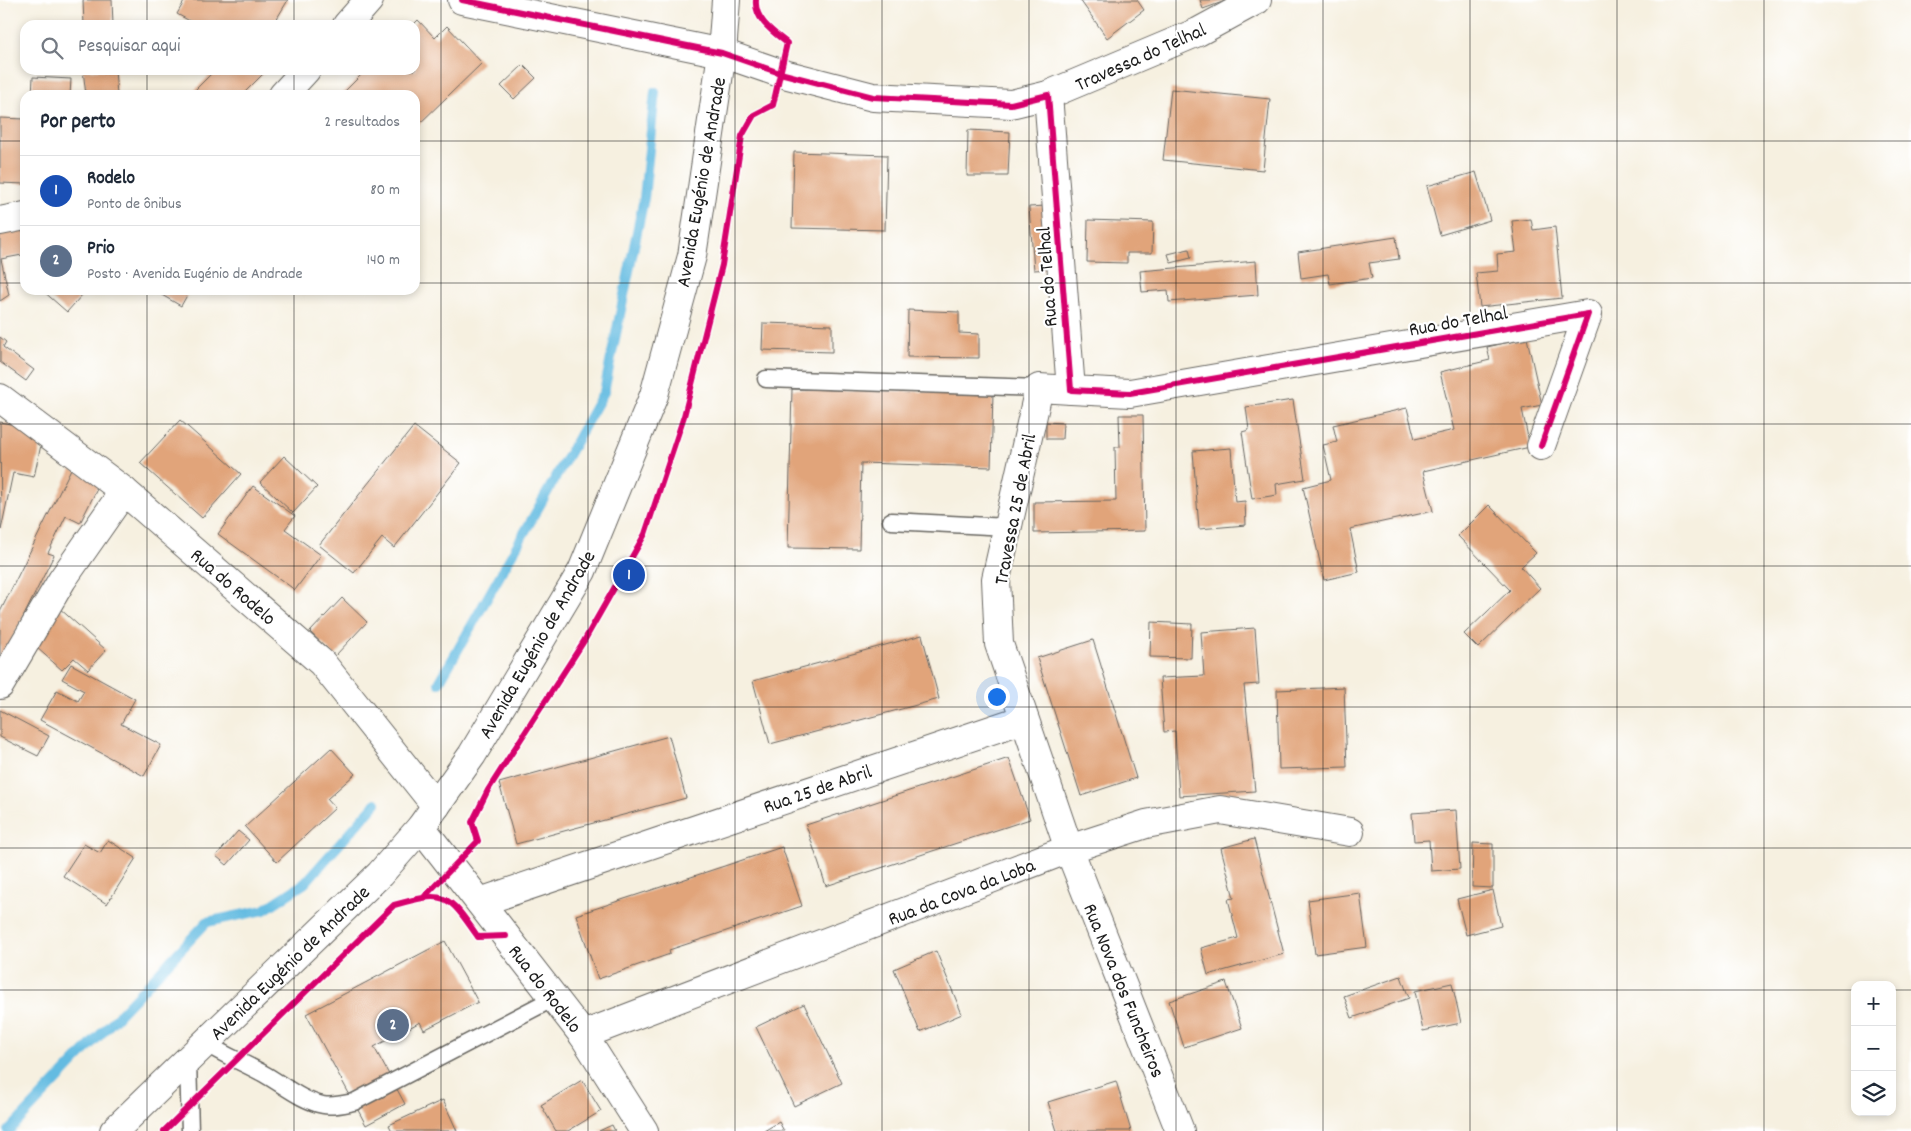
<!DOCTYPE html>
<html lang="pt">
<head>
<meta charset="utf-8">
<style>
  :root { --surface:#fff; --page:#f2f2f3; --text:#1f2937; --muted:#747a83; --line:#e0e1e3; --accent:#c8321e }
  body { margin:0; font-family:Dekko,sans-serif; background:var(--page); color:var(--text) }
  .controls { position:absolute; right:15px; bottom:15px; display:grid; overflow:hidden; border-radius:10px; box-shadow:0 2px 8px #0003 }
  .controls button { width:45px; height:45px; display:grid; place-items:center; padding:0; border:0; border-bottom:1px solid var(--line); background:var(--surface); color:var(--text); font:25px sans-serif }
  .you { position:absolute; left:996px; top:696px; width:18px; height:18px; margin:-12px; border:4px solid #fff; border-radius:50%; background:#1a73e8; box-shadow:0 0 0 8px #1a73e833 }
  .badge { display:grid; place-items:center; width:32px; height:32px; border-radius:50%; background:var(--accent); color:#fff; font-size:16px; font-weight:700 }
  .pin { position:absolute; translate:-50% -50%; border:2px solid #fff; box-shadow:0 1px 5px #0006 }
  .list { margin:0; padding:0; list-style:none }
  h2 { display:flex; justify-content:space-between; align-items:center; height:65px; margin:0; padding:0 20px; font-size:21px }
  h2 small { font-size:16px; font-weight:400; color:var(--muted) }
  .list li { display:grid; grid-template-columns:32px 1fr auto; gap:15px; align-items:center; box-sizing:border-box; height:70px; padding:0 20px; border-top:1px solid var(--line) }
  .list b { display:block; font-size:19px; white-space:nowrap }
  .list p { margin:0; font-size:16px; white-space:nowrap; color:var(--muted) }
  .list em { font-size:16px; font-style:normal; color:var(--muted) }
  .icon { flex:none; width:28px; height:28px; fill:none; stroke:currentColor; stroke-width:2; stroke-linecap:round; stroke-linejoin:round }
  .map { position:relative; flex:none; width:1911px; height:1131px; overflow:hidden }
  .search { position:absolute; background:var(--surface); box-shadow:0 2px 8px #0003; left:20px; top:20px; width:400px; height:55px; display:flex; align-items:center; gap:12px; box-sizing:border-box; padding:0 18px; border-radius:15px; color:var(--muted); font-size:19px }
  .panel { position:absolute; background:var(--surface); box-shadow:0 2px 8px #0003; left:20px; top:90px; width:400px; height:205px; border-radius:15px }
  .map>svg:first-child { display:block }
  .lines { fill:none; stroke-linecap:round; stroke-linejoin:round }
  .stream { stroke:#64bbe1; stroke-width:10 }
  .building { fill:#e1a47a }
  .lane-casing { stroke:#686661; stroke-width:19 }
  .street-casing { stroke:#686661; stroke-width:30 }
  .secondary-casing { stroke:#686661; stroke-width:30 }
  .lane { stroke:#fff; stroke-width:16 }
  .street { stroke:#fff; stroke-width:28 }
  .secondary { stroke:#fff; stroke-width:28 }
  .cycleway-casing { stroke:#fff; stroke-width:9 }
  .cycleway { stroke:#d6006c; stroke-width:6 }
  .grid { fill:none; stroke:#1c1c1c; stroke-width:1; stroke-opacity:0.55 }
  .labels { text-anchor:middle; stroke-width:4.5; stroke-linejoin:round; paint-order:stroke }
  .street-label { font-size:20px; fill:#1c1c1c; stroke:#fff }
</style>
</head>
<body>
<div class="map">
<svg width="1911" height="1131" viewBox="0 0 1911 1131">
  <rect width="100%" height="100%" fill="#fff"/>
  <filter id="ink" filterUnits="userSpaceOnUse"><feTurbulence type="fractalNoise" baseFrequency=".02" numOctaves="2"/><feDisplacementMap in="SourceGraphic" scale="10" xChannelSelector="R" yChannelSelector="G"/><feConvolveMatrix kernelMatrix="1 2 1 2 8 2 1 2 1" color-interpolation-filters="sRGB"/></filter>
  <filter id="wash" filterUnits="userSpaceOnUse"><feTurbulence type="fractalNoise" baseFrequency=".0096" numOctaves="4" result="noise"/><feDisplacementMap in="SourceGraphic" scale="20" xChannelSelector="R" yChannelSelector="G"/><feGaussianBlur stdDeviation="1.12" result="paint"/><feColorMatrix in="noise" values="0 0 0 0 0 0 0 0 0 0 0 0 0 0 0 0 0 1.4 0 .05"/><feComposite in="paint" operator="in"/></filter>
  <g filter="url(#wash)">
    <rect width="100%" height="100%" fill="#f6f0e0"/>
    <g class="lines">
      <g class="stream">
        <polyline points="439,683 604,392 644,198 655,92"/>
        <polyline points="9,1131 207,922 264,910 305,883 376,803"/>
      </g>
    </g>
    <g id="blocks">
      <g class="building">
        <polygon points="83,0 112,0 113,25 84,25"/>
        <polygon points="185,0 288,0 273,25 247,25 242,22 240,25 197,25 177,14"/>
        <polygon points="1080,0 1137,0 1144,10 1107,38"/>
        <polygon points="1200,0 1228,0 1203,9"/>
        <polygon points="418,20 435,38 447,26 482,63 415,128 415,95 341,95 366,70 415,70 415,25 413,25"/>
        <polygon points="523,65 536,78 514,99 501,86"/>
        <polygon points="83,70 115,70 117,95 86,95"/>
        <polygon points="215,70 267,70 242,95 190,95"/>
        <polygon points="33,77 71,79 70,95 32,95"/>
        <polygon points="1171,89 1270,99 1263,170 1163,160"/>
        <polygon points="0,118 25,119 25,184 0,183"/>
        <polygon points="968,130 1010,132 1008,176 967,176"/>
        <polygon points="794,152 887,155 885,230 792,228"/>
        <polygon points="1476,172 1490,220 1440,235 1427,186"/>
        <polygon points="1046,206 1050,269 1034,270 1029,207"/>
        <polygon points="1531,219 1533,230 1555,227 1562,298 1480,307 1476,273 1498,271 1497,254 1516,252 1512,221"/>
        <polygon points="1088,220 1153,222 1152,253 1127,253 1127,263 1087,262"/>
        <polygon points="25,225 25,260 22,255 1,259 9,295 0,301 0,231"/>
        <polygon points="1396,237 1399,259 1369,263 1372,278 1330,284 1328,274 1301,278 1298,252"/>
        <polygon points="1189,249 1191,258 1171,263 1168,254"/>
        <polygon points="1256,261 1258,295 1169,302 1168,290 1142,292 1140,271"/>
        <polygon points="42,290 77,290 82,295 67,312"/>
        <polygon points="153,290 190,290 181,306"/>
        <polygon points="908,310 959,312 959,333 979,334 979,358 907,357"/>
        <polygon points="763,323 832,325 832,352 762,350"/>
        <polygon points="0,337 6,342 3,347 34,370 26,381 0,362"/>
        <polygon points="1527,338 1542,405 1522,409 1530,447 1423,471 1433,511 1350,529 1359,572 1324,580 1303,487 1331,480 1323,445 1337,442 1333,425 1407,408 1415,439 1454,430 1440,372 1490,360 1487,347"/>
        <polygon points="792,389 993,393 991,467 861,463 859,549 788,548"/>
        <polygon points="1293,400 1305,479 1276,484 1277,495 1252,499 1242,432 1249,430 1246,407"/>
        <polygon points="1119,415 1143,415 1145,531 1034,533 1034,502 1116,501 1115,447 1120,447"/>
        <polygon points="180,420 241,474 202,518 140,463"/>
        <polygon points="0,422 44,431 34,477 13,473 1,530"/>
        <polygon points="1046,422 1063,423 1062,439 1046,439"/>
        <polygon points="414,426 461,463 394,548 382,538 354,573 319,545"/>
        <polygon points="1231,448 1235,502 1245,501 1246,525 1199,529 1193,451"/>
        <polygon points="284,456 317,487 293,513 260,482"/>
        <polygon points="71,469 100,483 80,523 66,516 48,553 54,555 0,664 0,612"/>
        <polygon points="253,486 295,516 285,529 321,555 295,590 218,534"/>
        <polygon points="1489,505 1536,553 1521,567 1540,588 1478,648 1464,634 1510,590 1458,536"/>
        <polygon points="342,598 367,622 335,656 310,632"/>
        <polygon points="58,607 106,650 88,670 74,658 62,670 28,640"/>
        <polygon points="1151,622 1192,624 1191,658 1150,657"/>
        <polygon points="1255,628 1259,684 1244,685 1255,791 1179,796 1175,731 1164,732 1160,678 1204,676 1201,632"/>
        <polygon points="922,635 939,699 770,744 753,681"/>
        <polygon points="1093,640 1136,778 1081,796 1037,658"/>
        <polygon points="71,664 135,699 121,724 161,745 144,776 40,720 57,690 78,701 84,691 62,679"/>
        <polygon points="1344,687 1347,767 1279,769 1277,690"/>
        <polygon points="0,710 49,736 38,756 0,737"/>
        <polygon points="669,736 686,798 516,844 499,783"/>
        <polygon points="331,748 355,774 327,799 335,808 277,862 245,827"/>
        <polygon points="1009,758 1030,819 826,886 806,825"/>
        <polygon points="1456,810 1460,869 1431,871 1429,840 1414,841 1412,813"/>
        <polygon points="238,831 249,840 227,865 216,856"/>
        <polygon points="1254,839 1284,954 1208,975 1201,948 1238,938 1228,899 1234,898 1221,848"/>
        <polygon points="108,840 136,858 107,904 63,876 84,844 100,853"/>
        <polygon points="1473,843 1493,844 1493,888 1472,887"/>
        <polygon points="782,847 802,906 669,950 670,954 598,979 576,915"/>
        <polygon points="1493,890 1501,926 1466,935 1457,899"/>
        <polygon points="1360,893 1367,947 1315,954 1308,900"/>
        <polygon points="445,941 478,1002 424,1030 420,1022 374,1047 405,1104 366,1125 306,1014"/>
        <polygon points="936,951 962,1014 920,1032 894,969"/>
        <polygon points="1401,976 1409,998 1352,1018 1344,996"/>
        <polygon points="1226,982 1242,1028 1184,1047 1169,1001"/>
        <polygon points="1452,983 1461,1023 1423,1031 1415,991"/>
        <polygon points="804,1004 842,1083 794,1106 756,1027"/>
        <polygon points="582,1080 601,1111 568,1131 556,1131 541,1105"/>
        <polygon points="1116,1081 1131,1131 1057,1131 1048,1102"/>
        <polygon points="443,1100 457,1131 392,1131 389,1125"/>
        <polygon points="779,1122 784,1131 764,1131"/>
        <polygon points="612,1125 615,1131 599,1131"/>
      </g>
    </g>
  </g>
  <g filter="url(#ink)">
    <use href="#blocks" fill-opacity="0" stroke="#686661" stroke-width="1"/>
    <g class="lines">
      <defs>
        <g id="lane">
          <polyline points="766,379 1039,388"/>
          <polyline points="891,521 1008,527"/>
          <path d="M205,1043c19,12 39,20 59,31 18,10 38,27 59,31 10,2 21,-1 31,-3l200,-104"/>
          <polyline points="188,1060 190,1131"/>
        </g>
        <g id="street">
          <polyline points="462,0 722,53 780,73 873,97 1011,104 1048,95 1071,390 1130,393 1588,314 1541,446"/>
          <polyline points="347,25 369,0"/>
          <polyline points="283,95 306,70"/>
          <polyline points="1048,95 1198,32 1257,0"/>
          <polyline points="0,221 25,216"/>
          <polyline points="1071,390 1039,388 996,579 999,644 1069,849 1180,1131"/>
          <polyline points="0,398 124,491 322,663 436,806"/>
          <polyline points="0,685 62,580 124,491"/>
          <polyline points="421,827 583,1035 644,1131"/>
          <polyline points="480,902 1024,719"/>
          <polyline points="583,1035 1069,849 1146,824 1220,810 1350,832"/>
        </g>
        <polyline id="secondary" points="114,1131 380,874 421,827 472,755 582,571 654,395 692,256 722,53 726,0"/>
      </defs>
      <use href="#lane" class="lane-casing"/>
      <use href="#street" class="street-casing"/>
      <use href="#secondary" class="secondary-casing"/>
      <use href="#lane" class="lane"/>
      <use href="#street" class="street"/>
      <use href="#secondary" class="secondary"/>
      <defs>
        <g id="cycleway">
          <polyline points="462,0 722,53 780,73 873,97 1011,104 1048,95 1071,390 1130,393 1588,314 1541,446"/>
          <path d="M425,896l53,-55 -6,-19 16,-32 96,-149 61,-107 39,-118 38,-151 20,-129 12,-21 19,-10 14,-62c-14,-11 -33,-24 -31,-43"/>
          <path d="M164,1131l230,-226c52,-15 54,-11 84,32l28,-1"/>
        </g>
      </defs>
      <use href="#cycleway" class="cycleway-casing"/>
      <use href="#cycleway" class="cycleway"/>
    </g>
  </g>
  <path class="grid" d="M147,0v25M294,0v25M441,0v1131M588,0v1131M735,0v1131M882,0v1131M1029,0v1131M1176,0v1131M1323,0v1131M1470,0v1131M1617,0v1131M1764,0v1131M147,70v25M294,70v25M0,141h25M415,141h1496M0,283h25M415,283h1496M147,290v841M294,290v841M0,424h1911M0,566h1911M0,707h1911M0,848h1911M0,990h1855M1892,990h19"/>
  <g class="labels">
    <g class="street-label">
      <text transform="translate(1140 56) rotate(-24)" y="7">Travessa do Telhal</text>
      <text transform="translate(700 182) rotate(-80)" y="7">Avenida Eugénio de Andrade</text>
      <text transform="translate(1046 277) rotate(-94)" y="7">Rua do Telhal</text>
      <text transform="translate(1458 320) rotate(-10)" y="7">Rua do Telhal</text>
      <text transform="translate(1014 509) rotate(-79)" y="7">Travessa 25 de Abril</text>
      <text transform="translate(234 586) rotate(41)" y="7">Rua do Rodelo</text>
      <text transform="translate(536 644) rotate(-60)" y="7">Avenida Eugénio de Andrade</text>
      <text transform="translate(817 788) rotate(-19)" y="7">Rua 25 de Abril</text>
      <text transform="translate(961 891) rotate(-21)" y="7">Rua da Cova da Loba</text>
      <text transform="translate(289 962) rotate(-44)" y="7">Avenida Eugénio de Andrade</text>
      <text transform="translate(546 988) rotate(52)" y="7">Rua do Rodelo</text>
      <text transform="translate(1125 990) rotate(68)" y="7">Rua Nova dos Funcheiros</text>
    </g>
  </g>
</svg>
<div class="controls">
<button>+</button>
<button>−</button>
<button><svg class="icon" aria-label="layers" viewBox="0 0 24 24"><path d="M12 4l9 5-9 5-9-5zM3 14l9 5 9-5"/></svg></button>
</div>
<div class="you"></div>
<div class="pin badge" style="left:629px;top:575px;background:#1a4fb4">1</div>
<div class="pin badge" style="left:393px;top:1025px;background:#5c6f8a">2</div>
<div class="search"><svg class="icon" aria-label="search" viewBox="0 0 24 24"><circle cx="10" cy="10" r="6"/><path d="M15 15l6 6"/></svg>Pesquisar aqui</div>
<section class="panel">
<h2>Por perto<small>2 resultados</small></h2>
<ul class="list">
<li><span class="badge" style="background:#1a4fb4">1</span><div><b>Rodelo</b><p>Ponto de ônibus</p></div><em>80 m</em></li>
<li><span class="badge" style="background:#5c6f8a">2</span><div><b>Prio</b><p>Posto · Avenida Eugénio de Andrade</p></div><em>140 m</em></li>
</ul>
</section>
</div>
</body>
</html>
